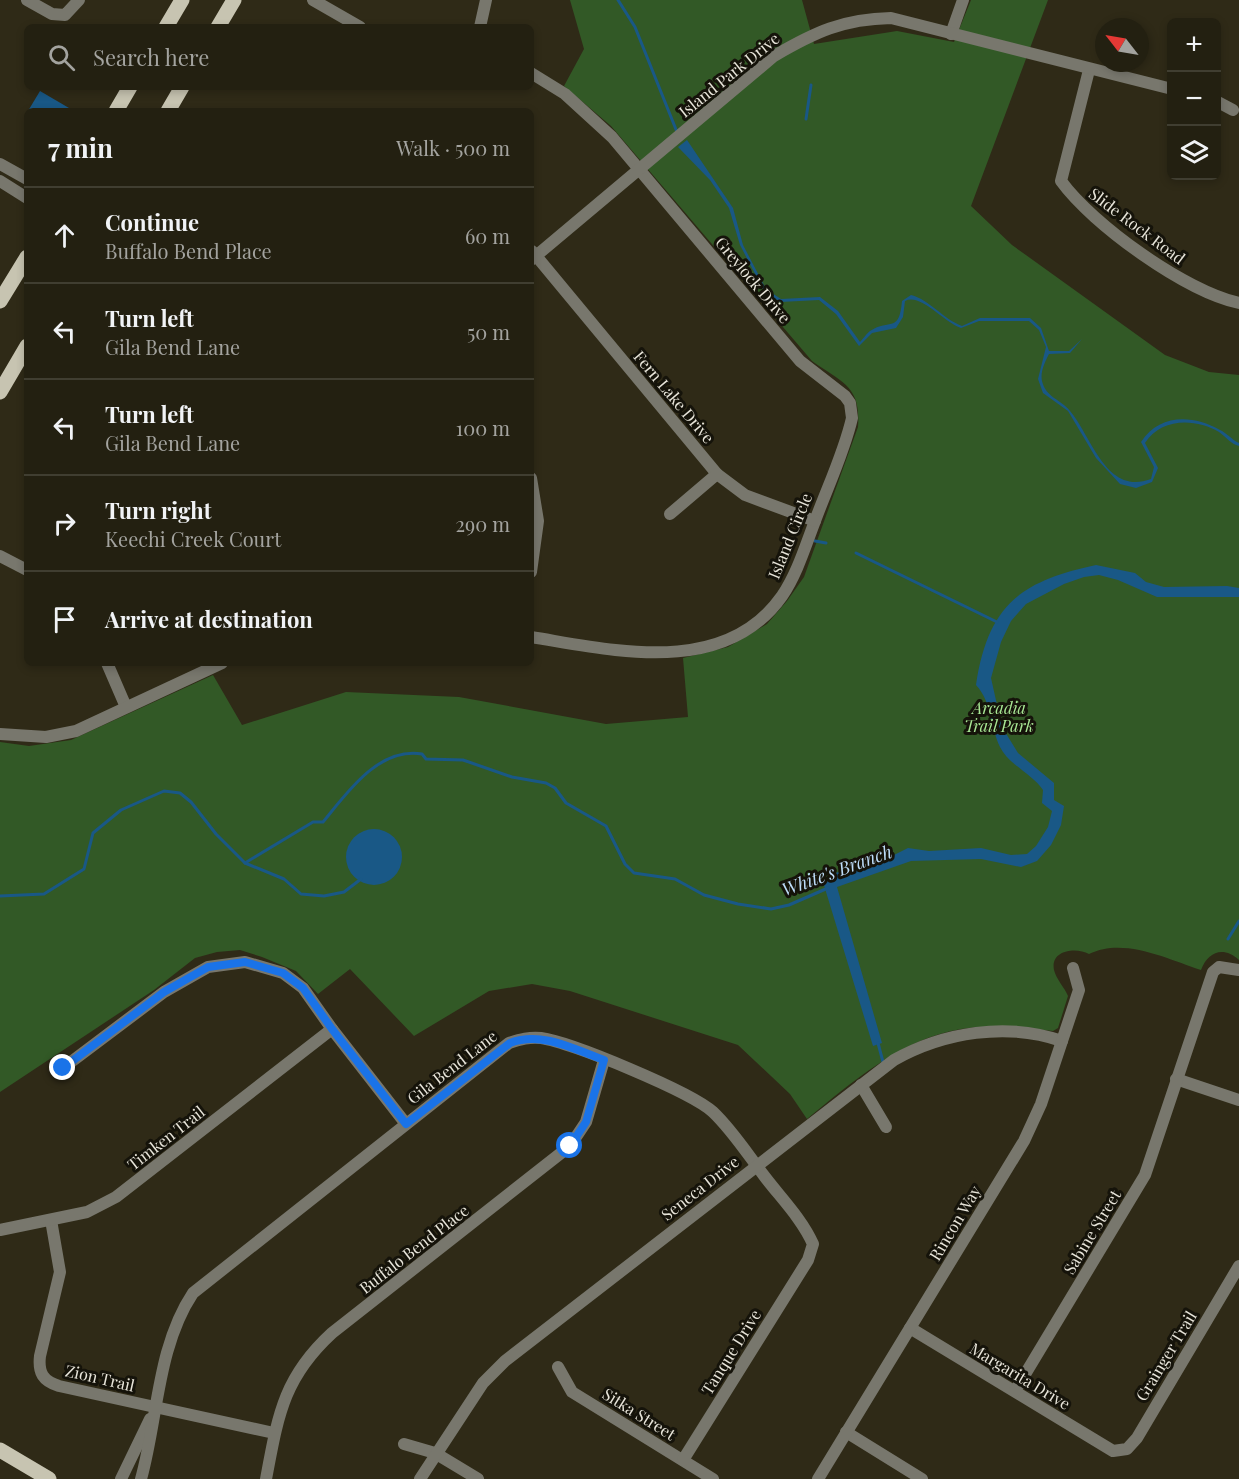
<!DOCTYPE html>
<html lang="en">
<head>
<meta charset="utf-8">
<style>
  :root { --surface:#232011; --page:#2f2d1f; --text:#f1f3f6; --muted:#a3a39f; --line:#403e31 }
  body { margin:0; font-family:"Playfair Display",serif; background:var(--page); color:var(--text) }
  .controls { position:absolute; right:18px; top:18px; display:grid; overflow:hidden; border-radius:9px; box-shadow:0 3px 9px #0003 }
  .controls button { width:54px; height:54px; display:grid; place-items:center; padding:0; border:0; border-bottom:2px solid var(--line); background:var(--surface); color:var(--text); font:30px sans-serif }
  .compass { position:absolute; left:1095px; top:18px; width:54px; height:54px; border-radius:50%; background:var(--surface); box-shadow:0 3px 9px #0003; rotate:301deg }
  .stop { position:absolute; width:18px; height:18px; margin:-14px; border:4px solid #1a73e8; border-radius:50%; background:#fff }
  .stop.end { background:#1a73e8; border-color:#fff; box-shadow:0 2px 6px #0008 }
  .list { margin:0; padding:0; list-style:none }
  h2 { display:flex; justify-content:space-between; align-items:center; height:78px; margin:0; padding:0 24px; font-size:26px }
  h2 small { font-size:20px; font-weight:400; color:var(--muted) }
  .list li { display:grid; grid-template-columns:39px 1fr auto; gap:18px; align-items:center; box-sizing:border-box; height:96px; padding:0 24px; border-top:2px solid var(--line) }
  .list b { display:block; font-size:22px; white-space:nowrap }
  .list p { margin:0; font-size:20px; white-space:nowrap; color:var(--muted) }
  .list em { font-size:20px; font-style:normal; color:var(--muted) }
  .icon { flex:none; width:33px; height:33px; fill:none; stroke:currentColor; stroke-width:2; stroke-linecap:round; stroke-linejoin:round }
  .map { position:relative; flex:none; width:1239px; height:1479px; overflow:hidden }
  .search { position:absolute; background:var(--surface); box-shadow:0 3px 9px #0003; left:24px; top:24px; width:510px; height:66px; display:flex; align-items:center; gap:15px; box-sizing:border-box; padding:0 21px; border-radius:9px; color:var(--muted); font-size:22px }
  .panel { position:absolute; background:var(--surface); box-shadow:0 3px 9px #0003; left:24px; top:108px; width:510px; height:558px; border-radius:9px }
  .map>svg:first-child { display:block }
  .green { fill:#325926 }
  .water { fill:#195886 }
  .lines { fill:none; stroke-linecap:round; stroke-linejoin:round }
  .stream { stroke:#195886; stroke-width:3 }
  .minor { stroke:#78776d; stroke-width:12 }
  .major { stroke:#c7c4b1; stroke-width:15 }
  .route { stroke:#1a73e8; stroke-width:8 }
  .labels { text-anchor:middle; stroke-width:6; stroke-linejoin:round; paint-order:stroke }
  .street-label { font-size:16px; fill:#e8e5da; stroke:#15130a }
  .park-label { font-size:16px; font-style:italic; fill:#a9e895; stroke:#15130a }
  .water-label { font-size:18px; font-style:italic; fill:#bddcf8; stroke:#15130a }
</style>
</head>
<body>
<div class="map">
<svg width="1239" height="1479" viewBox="0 0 1239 1479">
  <rect width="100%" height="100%" fill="#2f2a17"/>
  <path class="green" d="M570,0h232l12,44 83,-13 57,11 17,-42h77l-77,206 41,39 153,110 44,17 30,3v585c-15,-14 -31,-9 -38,10 -34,-11 -77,-33 -112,-16 -13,-7 -39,-4 -35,16 2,9 11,18 14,26l-10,32 -5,3c-31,-3 -62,-7 -92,-2 -60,10 -109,53 -154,90l-17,-25 -52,-49 -168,-54 -38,-7 -43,7 -75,45 -64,-67 -32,25 -22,-23 -34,-14 -22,-7 -23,2 -22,6 -41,32 -154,102v-350l29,4 42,-6 142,-65 29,50 104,-33 113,5 147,27 82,-7 -5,-59 45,-11 39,-23 20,-23 17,-24 54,-150c3,-41 -15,-44 -46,-66l-201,-235 -47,-40 20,-37z"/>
  <g class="water">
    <polygon points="40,91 69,108 68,111 28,111"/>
    <path d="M687,140l46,68 10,37 23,44 15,10 39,-2 18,14 22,31c3,-3 7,-9 10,-11 20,-13 29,3 32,-30l9,-6c19,5 32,24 51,31l18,-8h50l11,10 8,23h20l13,-12 -12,14 -21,1c-4,8 -9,18 -7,27 4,17 19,18 28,30 22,26 36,85 81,68l3,-12 -13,-25c18,-28 51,-28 79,-12 7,3 12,10 19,13v3c-8,-2 -13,-9 -20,-14 -24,-14 -58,-14 -74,11l13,25 -6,14 -16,6 -16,-4 -24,-26 -28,-47 -25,-18 -5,-14 8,-32 -7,-17 -10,-9h-50l-18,7c-18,-6 -40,-35 -56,-27l-2,16 -7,11 -24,5 -13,13 -23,-32 -17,-14 -39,2 -16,-11 -24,-46 -11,-37 -19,-28 -32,-33z"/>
    <path d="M1096,565l39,8 11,9 18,5 63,-1 12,2v9h-82l-39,-17 -19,-5 -15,2 -20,7 -38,20 -15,17 -10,21 -10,36 11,49 16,26 36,30v17l10,6 -3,19 -10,20 -14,16 -16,6 -40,-8 -70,2 -74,26 45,156 -9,3 -50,-164 9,-8 60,-18 16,-8 21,3 52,-3 30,7 16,-1 9,-8 12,-19 4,-16 -10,-8 1,-13c-12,-17 -34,-25 -43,-43 -10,-21 -8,-45 -24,-62 12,-79 44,-104 120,-120z"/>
    <circle cx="374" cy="857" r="28"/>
  </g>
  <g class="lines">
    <g class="stream">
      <polyline points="618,0 635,27 677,132"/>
      <polyline points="806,119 811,85"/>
      <polyline points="815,541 826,543"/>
      <polyline points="856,553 997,622"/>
      <path d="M245,863l68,-41h10c24,-29 55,-75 99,-68l4,5 37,1 49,17 34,6 9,5 11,15 40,23 19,38 9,9 41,6 29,16 34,9 33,5 18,-4 39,-17"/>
      <polyline points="0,896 44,894 84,869 93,833 121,810 164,791 180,793 191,802 216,834 245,863 284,879 301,894 324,896 344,892 361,879"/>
      <polyline points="1228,939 1239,921"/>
      <polyline points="878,1043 883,1062"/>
    </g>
    <g class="minor">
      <polyline points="27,0 52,14 65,15 79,0"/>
      <polyline points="313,0 360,27"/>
      <polyline points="480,27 486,0"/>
      <polyline points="951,34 963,0"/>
      <path d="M1089,70l-28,111c32,44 124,110 178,122"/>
      <path d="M531,73l34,21 47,43 188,224 45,35 5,7 2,15c-8,35 -25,70 -37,103 -10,26 -18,53 -33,75 -58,82 -169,54 -251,41"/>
      <polyline points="1216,101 1233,110"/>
      <polyline points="0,164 27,179"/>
      <polyline points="0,181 27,198"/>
      <polyline points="532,251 717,474 745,495 815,521"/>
      <path d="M531,260l243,-204c41,-24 69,-37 117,-38l281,71"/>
      <polyline points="531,478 538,521 531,572"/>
      <polyline points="670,514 717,474"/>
      <polyline points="0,556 27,570"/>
      <polyline points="107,663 126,707"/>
      <polyline points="0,734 46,737 76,731 222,663"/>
      <polyline points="63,1068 164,992 208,967 245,962 283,973 303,988 332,1029 406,1124"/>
      <polyline points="1176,1079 1239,1100"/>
      <polyline points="861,1085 886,1127"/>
      <path d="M51,1220l9,52 -20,84c-2,17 3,25 19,30l215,47"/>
      <polyline points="0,1230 87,1212 116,1197 332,1029"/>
      <polyline points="910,1328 1113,1451 1127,1449 1137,1438 1239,1266"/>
      <polyline points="558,1367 572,1392 713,1479"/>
      <polyline points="1015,1391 1145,1175 1213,972 1219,967 1239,970"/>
      <polyline points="846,1432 922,1479"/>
      <polyline points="404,1444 435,1453 478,1479"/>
      <polyline points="121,1479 150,1419"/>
      <path d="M141,1479c17,-61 16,-132 52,-186l316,-250c12,-4 20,-6 32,-5 30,4 150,54 172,74 20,19 35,43 52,65 16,21 37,42 48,67l-5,16 -125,200"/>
      <path d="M266,1479c12,-63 17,-101 66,-146l238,-187 16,-24 18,-62"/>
      <path d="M420,1479l63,-96 22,-22 389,-301c50,-28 113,-38 168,-19"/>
      <polyline points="818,1479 1024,1141 1041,1104 1079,990 1073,968"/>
    </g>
    <g class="major">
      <polyline points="166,27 182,0"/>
      <polyline points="218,27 234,0"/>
      <polyline points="116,111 130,87"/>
      <polyline points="168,111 182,87"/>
      <polyline points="0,301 27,257"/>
      <polyline points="0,392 27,346"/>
      <polyline points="0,1450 49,1479"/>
    </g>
  </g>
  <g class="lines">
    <path class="route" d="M63,1068l101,-76 44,-25 37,-5 38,11 20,15 29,41 74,95 104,-81c32,-12 63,6 94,17l-18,62 -16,24"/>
  </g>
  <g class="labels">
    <g class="street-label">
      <text transform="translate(729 75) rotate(-39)" y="6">Island Park Drive</text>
      <text transform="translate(1137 226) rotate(37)" y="6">Slide Rock Road</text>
      <text transform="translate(753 280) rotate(50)" y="6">Greylock Drive</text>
      <text transform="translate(674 397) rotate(50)" y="6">Fern Lake Drive</text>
      <text transform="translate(790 536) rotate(-68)" y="6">Island Circle</text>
      <text transform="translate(452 1067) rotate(-38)" y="6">Gila Bend Lane</text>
      <text transform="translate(166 1138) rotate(-38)" y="6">Timken Trail</text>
      <text transform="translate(700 1188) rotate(-38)" y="6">Seneca Drive</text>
      <text transform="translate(955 1223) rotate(-59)" y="6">Rincon Way</text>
      <text transform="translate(1092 1232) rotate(-59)" y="6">Sabine Street</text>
      <text transform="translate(414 1249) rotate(-38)" y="6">Buffalo Bend Place</text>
      <text transform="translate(731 1352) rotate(-58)" y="6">Tanque Drive</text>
      <text transform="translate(1166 1356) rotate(-59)" y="6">Grainger Trail</text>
      <text transform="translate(1020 1376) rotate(31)" y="6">Margarita Drive</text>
      <text transform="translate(100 1378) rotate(13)" y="6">Zion Trail</text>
      <text transform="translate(639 1414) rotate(32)" y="6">Sitka Street</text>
    </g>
    <g class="park-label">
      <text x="999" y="714">Arcadia<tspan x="999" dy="18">Trail Park</tspan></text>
    </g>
    <g class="water-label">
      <text transform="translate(837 871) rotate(-20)" y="6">White's Branch</text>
    </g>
  </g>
</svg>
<div class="controls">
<button>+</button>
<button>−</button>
<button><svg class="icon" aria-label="layers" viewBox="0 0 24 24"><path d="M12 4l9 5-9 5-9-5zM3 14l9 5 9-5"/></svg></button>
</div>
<svg class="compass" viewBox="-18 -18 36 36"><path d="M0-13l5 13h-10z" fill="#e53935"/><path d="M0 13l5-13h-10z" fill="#a3a39f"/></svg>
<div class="stop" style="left:570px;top:1146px"></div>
<div class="stop end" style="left:63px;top:1068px"></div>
<div class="search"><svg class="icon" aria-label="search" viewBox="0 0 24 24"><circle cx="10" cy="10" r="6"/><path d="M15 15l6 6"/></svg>Search here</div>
<section class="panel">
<h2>7 min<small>Walk · 500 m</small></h2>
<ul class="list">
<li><svg class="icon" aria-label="ahead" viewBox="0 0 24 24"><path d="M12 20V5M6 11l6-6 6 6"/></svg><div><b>Continue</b><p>Buffalo Bend Place</p></div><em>60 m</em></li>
<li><svg class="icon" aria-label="left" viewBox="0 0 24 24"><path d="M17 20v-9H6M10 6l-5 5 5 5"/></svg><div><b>Turn left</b><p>Gila Bend Lane</p></div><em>50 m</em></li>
<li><svg class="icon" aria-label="left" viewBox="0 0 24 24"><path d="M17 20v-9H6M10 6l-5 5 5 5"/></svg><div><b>Turn left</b><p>Gila Bend Lane</p></div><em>100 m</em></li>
<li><svg class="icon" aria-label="right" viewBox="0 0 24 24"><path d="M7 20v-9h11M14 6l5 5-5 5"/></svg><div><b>Turn right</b><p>Keechi Creek Court</p></div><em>290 m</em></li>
<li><svg class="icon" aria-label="arrive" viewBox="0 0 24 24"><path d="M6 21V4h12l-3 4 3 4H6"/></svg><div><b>Arrive at destination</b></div></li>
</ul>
</section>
</div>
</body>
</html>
